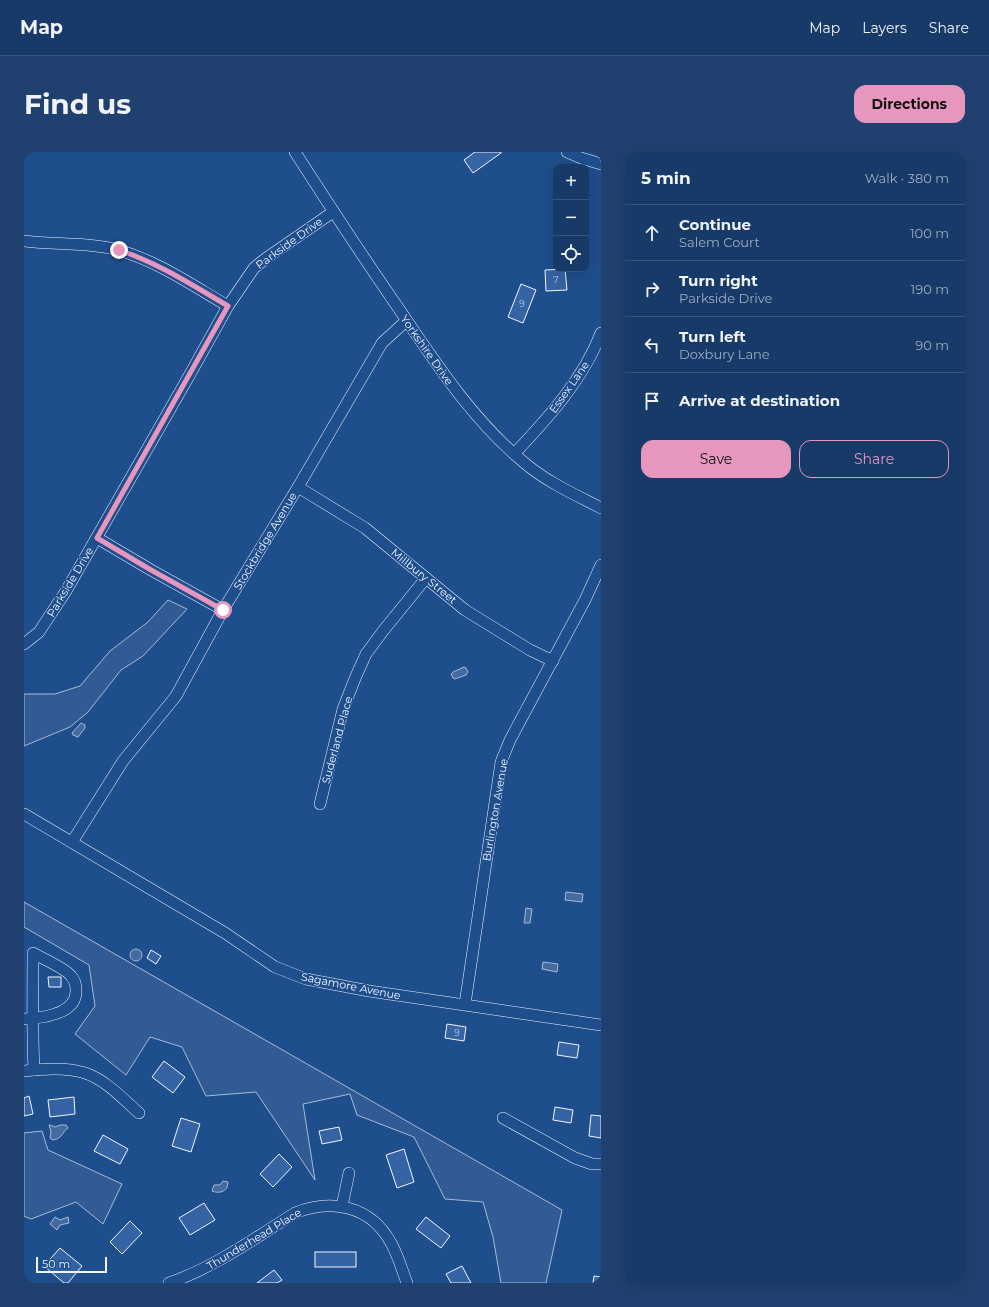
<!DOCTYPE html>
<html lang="en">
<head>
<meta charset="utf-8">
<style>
  :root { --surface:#173a69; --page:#20416f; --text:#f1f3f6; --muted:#9eadc0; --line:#36547d; --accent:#e797bd }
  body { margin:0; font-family:Montserrat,sans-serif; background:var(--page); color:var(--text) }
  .controls { position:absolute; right:12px; top:12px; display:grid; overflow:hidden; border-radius:8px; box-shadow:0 4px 16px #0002 }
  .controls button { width:36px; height:36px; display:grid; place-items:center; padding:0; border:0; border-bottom:1px solid var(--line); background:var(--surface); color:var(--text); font:20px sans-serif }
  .scale { position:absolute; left:12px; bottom:10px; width:71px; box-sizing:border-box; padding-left:4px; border:2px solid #f2f6ff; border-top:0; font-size:11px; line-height:14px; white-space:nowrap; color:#f2f6ff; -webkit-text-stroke:3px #1f4e8c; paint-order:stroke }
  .stop { position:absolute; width:12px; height:12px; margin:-9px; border:3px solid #e797bd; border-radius:50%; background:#fff }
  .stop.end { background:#e797bd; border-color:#fff; box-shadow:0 1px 4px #0008 }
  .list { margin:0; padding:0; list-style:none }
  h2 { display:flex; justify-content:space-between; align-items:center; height:52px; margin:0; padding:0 16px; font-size:17px }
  h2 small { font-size:13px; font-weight:400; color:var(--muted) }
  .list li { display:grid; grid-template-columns:26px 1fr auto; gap:12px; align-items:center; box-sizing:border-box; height:56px; padding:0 16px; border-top:1px solid var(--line) }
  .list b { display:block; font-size:15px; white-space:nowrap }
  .list p { margin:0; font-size:13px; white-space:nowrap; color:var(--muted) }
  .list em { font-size:13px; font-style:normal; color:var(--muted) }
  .actions { display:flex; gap:8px; padding:12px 16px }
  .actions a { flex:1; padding:9px 0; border:1px solid var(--accent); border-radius:12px; text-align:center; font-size:14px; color:var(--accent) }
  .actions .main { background:var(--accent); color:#111 }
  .icon { flex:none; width:22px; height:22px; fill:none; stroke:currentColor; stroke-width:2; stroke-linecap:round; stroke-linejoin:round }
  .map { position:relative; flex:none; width:577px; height:1131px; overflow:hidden; border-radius:12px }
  header { display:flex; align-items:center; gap:24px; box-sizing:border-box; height:56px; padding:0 20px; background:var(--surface); border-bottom:1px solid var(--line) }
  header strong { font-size:19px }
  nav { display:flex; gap:22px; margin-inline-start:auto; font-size:14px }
  .intro { display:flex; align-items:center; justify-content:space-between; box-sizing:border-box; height:96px; padding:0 24px }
  h1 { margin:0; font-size:28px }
  .button { padding:10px 18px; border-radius:12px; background:var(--accent); color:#111; font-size:14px; font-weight:700 }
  main { display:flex; gap:24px; padding:0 24px }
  aside { flex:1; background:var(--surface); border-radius:12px; box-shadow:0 4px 16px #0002 }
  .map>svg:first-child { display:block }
  .built { fill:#305b95; stroke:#a8bbd7 }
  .water { fill:#446ba0; stroke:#a8bbd7 }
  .building { fill:#3563a3; stroke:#f2f6ff }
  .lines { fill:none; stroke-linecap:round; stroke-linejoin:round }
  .minor-casing { stroke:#f2f6ff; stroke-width:12 }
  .minor { stroke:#1f4e8c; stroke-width:11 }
  .route { stroke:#e797bd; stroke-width:5 }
  .labels { text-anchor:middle; stroke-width:3; stroke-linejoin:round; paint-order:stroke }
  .number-label { font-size:9px; fill:#c3d1e8 }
  .street-label { font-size:11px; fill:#f2f6ff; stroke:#1f4e8c }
</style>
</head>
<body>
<header>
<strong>Map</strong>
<nav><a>Map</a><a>Layers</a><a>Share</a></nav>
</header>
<div class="intro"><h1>Find us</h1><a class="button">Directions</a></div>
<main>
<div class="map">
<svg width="577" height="1131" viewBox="0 0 577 1131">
  <rect width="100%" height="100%" fill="#1f4e8c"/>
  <g class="built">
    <polygon points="144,448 163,457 119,504 97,518 64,560 46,575 0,594 0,542 31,542 56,534 86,499 124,470"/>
    <polygon points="0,750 538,1058 522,1131 477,1131 469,1085 459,1050 421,1047 390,985 333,963 326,942 279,952 291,1028 232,940 182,944 158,895 126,885 102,923 51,882 71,854 65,813 0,775"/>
    <polygon points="18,979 24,998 98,1032 79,1072 52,1050 7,1067 0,1064 0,981"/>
  </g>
  <g class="water">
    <polygon points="440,515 442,516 444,520 442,523 431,527 429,526 427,522 429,520"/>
    <polygon points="57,571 61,573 61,576 54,585 49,583 48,581"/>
    <polygon points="542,740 559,742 558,750 541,748"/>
    <polygon points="502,756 508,757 506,771 500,771"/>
    <circle cx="112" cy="803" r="6"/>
    <polygon points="519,810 534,812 533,820 518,817"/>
    <path d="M25,973h1l5,2 5,-2h6l2,3c-7,5 -6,11 -15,12l-3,-2 1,-6z"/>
    <path d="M199,1029l5,1c0,10 -9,12 -16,9l2,-6h6z"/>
    <polygon points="31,1065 36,1068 44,1065 45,1071 36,1073 33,1078 26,1072"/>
  </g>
  <g class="building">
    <polygon points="451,0 477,0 477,1 449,21 440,8"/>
    <polygon points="541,117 543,138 522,139 521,118"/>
    <polygon points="497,132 512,138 499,171 484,165"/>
    <polygon points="127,798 137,804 132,812 123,806"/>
    <polygon points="24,825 37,825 37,835 25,835"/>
    <polygon points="423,872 442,875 440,889 421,886"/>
    <polygon points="535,890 555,893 553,906 533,903"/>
    <polygon points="140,909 161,925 149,941 128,925"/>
    <polygon points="5,944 9,962 0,964 0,946"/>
    <polygon points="50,945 51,962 26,965 24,948"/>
    <polygon points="531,955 549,958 547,971 529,968"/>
    <polygon points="567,963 577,964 577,986 565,984"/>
    <polygon points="157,966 176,972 167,1000 148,994"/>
    <polygon points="315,975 318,988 298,992 295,979"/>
    <polygon points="79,983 104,997 96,1012 70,999"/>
    <polygon points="380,997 390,1030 373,1036 362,1003"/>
    <polygon points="255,1002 268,1015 249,1035 236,1022"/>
    <polygon points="180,1051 191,1068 166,1083 155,1066"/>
    <polygon points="402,1065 426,1084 417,1096 392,1077"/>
    <polygon points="106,1069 118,1081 98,1102 86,1090"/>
    <polygon points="36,1096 58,1114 44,1131 40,1131 20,1114"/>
    <rect x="291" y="1100" width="41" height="15"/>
    <polygon points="438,1114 447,1131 427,1131 422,1122"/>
    <polygon points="250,1118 258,1128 253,1131 233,1131"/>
    <polygon points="570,1124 577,1125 577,1131 569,1131"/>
  </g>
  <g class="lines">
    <defs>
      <g id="minor">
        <path d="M271,0c34,53 68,105 104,157 38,56 75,113 128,156 22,18 49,30 74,43"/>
        <polyline points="543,0 557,6 577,12"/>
        <path d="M0,89c31,4 64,1 94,9 40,11 75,36 110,56"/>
        <path d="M490,302c34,-36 69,-74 87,-121"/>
        <polyline points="274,335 341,376 441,458 506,498 529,509"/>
        <polyline points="73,386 127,418 199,458"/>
        <polyline points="0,492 15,480 42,439 165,224 204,154 230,116 241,107 309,60"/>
        <polyline points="296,652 319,557 332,524 342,502 359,479 402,426"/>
        <polyline points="0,662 201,781 251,815 282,827 345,839 577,873"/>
        <polyline points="48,690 99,609 152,544 199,458 274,335 358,191 382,169"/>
        <polyline points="441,852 477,610 486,588 561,448 577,413"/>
        <path d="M0,867c18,-1 53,-5 52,-29 0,-6 -1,-10 -5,-14 -6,-8 -28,-17 -38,-23 0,39 -1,78 1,117"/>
        <path d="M0,919c20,-2 42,-4 61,2 21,7 38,26 54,40"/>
        <polyline points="479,966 551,1006 568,1012 577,1012"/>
        <polyline points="318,1054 325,1021"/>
        <path d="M145,1131c46,-16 86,-45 126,-70 37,-15 76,-7 96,30 7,12 11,27 16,40"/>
      </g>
    </defs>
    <use href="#minor" class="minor-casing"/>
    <use href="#minor" class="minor"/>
  </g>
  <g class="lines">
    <path class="route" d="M95,98c39,13 73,35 109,56l-131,232 54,32 72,40"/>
  </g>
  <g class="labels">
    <g class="number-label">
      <text x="532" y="131">7</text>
      <text x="498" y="155">9</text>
      <text x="433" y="884">9</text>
    </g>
    <g class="street-label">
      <text transform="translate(265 91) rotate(-36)" y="4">Parkside Drive</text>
      <text transform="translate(403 198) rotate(55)" y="4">Yorkshire Drive</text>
      <text transform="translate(545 235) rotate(-55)" y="4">Essex Lane</text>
      <text transform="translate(241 389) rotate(-59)" y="4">Stockbridge Avenue</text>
      <text transform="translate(400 424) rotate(39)" y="4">Millbury Street</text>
      <text transform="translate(46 430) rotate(-59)" y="4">Parkside Drive</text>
      <text transform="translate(313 588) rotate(-75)" y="4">Suderland Place</text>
      <text transform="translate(471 658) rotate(-80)" y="4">Burlington Avenue</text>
      <text transform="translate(327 834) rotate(11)" y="4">Sagamore Avenue</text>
      <text transform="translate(230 1087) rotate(-31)" y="4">Thunderhead Place</text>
    </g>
  </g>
</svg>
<div class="controls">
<button>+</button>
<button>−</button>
<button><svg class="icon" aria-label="locate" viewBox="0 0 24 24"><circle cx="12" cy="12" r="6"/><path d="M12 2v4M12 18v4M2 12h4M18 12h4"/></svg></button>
</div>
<div class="scale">50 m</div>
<div class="stop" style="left:199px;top:458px"></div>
<div class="stop end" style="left:95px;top:98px"></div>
</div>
<aside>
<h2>5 min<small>Walk · 380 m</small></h2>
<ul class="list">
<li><svg class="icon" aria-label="ahead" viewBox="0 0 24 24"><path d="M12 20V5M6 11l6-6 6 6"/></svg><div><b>Continue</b><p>Salem Court</p></div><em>100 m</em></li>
<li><svg class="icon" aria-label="right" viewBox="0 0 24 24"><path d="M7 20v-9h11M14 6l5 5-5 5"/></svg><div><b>Turn right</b><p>Parkside Drive</p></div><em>190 m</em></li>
<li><svg class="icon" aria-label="left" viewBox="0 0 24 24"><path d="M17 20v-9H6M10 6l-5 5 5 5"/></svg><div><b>Turn left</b><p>Doxbury Lane</p></div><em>90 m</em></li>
<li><svg class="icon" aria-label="arrive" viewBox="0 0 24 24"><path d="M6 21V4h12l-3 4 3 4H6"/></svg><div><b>Arrive at destination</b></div></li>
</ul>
<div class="actions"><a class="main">Save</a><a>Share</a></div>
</aside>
</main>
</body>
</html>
